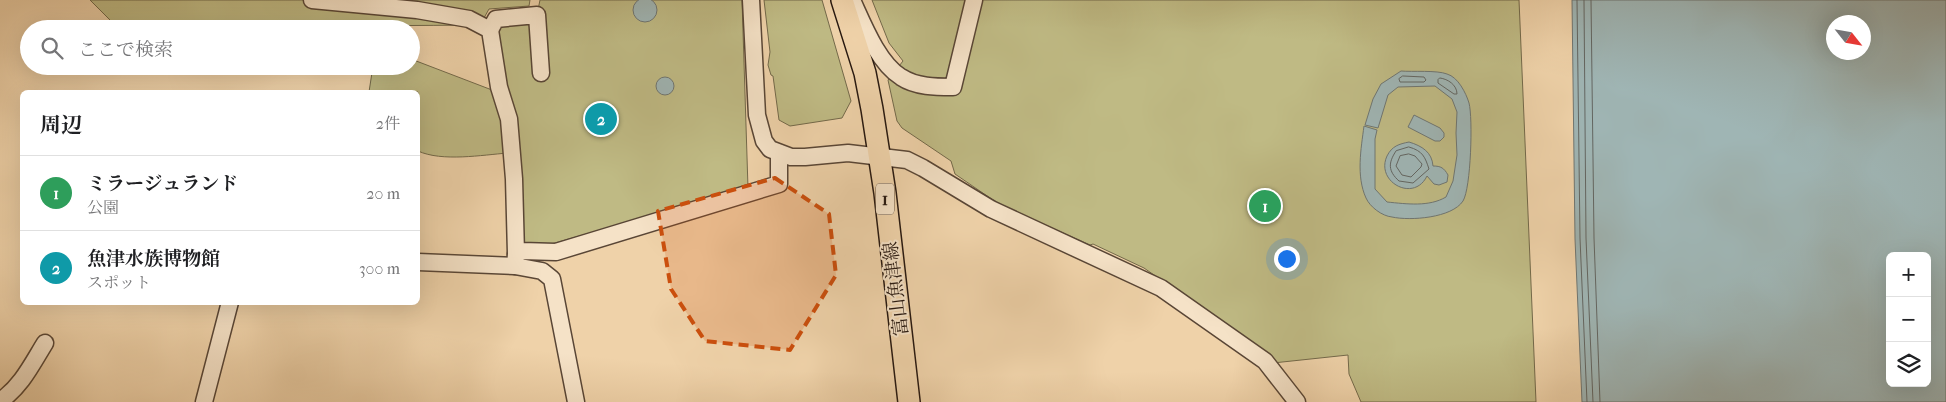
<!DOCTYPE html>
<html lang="ja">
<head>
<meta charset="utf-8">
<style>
  :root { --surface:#fff; --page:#f6f6f6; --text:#202124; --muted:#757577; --line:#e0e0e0; --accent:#8f2418 }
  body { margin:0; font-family:"IM FELL French Canon","Noto Serif JP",serif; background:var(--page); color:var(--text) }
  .controls { position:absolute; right:15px; bottom:15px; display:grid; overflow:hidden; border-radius:8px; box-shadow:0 5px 20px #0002 }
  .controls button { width:45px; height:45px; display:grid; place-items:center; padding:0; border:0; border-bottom:1px solid var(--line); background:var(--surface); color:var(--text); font:25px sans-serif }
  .compass { position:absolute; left:1826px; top:15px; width:45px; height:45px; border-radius:50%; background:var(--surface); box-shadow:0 5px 20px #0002; rotate:121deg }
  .you { position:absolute; left:1286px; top:258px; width:18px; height:18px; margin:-12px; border:4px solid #fff; border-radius:50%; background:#1a73e8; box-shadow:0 0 0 8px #1a73e833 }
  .badge { display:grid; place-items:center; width:32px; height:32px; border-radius:50%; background:var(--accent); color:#fff; font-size:16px; font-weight:700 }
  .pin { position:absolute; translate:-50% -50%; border:2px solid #fff; box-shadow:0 1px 5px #0006 }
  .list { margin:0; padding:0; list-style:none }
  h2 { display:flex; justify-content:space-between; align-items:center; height:65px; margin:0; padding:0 20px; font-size:21px }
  h2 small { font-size:16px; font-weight:400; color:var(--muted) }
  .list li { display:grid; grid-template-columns:32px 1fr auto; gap:15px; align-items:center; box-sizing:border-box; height:75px; padding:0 20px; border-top:1px solid var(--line) }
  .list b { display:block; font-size:19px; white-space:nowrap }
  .list p { margin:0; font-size:16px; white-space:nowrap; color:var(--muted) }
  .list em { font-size:16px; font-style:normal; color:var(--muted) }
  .icon { flex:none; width:28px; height:28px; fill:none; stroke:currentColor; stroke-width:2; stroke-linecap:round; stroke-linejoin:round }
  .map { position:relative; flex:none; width:1946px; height:402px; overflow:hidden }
  .search { position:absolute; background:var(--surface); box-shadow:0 5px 20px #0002; left:20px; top:20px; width:400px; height:55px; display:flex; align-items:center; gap:12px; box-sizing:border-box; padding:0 18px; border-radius:28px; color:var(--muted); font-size:19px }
  .panel { position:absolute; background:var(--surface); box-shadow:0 5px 20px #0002; left:20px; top:90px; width:400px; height:215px; border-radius:8px }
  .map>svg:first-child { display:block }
  .green { fill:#bfba84; stroke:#73694a }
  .water { fill:#9fb5b4; stroke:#6f7672; fill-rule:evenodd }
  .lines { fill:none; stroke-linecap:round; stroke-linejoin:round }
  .shore { stroke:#636662; stroke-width:1 }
  .minor-casing { stroke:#594636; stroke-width:19 }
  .major-casing { stroke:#271810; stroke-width:24 }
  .minor { stroke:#f5e2c7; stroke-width:16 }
  .major { stroke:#efd2a9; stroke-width:21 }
  .marked { fill:#cb4f0d; fill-opacity:0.2; stroke:#cb4f0d; stroke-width:4; stroke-dasharray:10 6; stroke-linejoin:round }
  .labels { text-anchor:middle; stroke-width:4; stroke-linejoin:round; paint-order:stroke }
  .shield { fill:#f5e2c7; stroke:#655547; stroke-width:1 }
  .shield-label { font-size:18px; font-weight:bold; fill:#271810 }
  .street-label { font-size:19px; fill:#271810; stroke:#f5e2c7 }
</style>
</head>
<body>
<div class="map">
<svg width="1946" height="402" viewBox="0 0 1946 402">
  <rect width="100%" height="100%" fill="#efd2a9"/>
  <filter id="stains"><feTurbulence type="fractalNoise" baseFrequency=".004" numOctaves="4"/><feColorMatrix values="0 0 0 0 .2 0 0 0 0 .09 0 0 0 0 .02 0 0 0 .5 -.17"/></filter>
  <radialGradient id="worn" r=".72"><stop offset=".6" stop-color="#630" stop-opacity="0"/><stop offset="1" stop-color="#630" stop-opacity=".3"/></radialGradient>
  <g class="green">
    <path d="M90,0h440l-1,6 -40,3 -9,16c-123,1 -246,2 -368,-3z"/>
    <polygon points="540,0 742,0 748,188 516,254 514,155 490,30 537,15"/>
    <polygon points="764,0 822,0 851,101 842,118 790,126 779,120 773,76 771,75 768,65 770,52"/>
    <polygon points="872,0 1519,0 1536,402 1361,402 1349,374 1348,355 1273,363 1243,337 1144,268 1093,244 1090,245 1014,211 993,200 955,174 951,161 902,128 897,121 888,80 903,61 889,43"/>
    <path d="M411,59l81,31 12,29 4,34c-26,2 -66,9 -90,-2v-59h-49l4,-26h38z"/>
  </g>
  <g class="water">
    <circle cx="645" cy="10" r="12"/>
    <path d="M1572,0h374v402h-364l-7,-163zM1834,22h30v30h-30zM1890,256h37v127h-37z"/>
    <path d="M1401,71c11,1 36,-1 46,3 11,3 19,19 22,29 4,15 2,85 -6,98 -11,17 -53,20 -71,16 -10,-1 -22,-10 -26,-19 -10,-22 -5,-49 -2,-72l13,4 -2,9v50l12,13c20,2 42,5 59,-5l7,-16 4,-26 -1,-22 1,-21 -5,-13 -17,-13 -37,1 -10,8 -10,33 -13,-3 8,-26 8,-15z"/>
    <circle cx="665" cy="86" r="9"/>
    <polygon points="1414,115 1440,128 1444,133 1444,137 1440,141 1435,141 1408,127"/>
    <path d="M1409,142c13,4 23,10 24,24 8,0 11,2 15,9l-1,7 -8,3 -5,-1 -7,-8c-13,27 -52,6 -40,-20 5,-10 12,-12 22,-14z"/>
  </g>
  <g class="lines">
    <g class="shore">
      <polyline points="1577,0 1580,238 1587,402"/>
      <polyline points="1584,0 1586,238 1593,402"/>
      <polyline points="1591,0 1594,238 1600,402"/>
      <polygon points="1403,76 1424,77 1426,80 1424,82 1400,82 1399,79"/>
      <path d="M1440,78c8,1 17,7 17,16h-3l-16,-11v-3z"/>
      <path d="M1409,147c14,4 16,10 20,22l-16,14 -14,-2c-11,-10 -11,-18 -3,-30z"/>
      <polygon points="1409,154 1415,156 1422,164 1421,167 1411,177 1402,175 1396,166 1400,156"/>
    </g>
    <defs>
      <g id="minor">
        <polyline points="312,0 417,10 469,19 490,30 499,87 509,119 514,179 516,254 522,251 556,252 779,184 779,153"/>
        <polyline points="751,0 757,115 764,141 770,149 791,157 805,157 848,153 907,160 923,168 991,209 1161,288 1265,361 1297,402"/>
        <path d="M852,0c11,24 26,63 49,77 15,10 35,10 52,10l21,-87"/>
        <polyline points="490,30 496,19 537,15 541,73"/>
        <polyline points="516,254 515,266 542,271 552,279 576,402"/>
        <polyline points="418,262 515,266"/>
        <path d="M0,401c21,-14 32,-37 45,-58"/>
        <polyline points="204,402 230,302"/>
      </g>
      <polyline id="major" points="842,0 865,73 872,109 885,193 909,402"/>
    </defs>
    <use href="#minor" class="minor-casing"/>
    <use href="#major" class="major-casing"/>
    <use href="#minor" class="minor"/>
    <use href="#major" class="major"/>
  </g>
  <path class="marked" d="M775,178l54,36 7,61 -46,75 -85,-9 -34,-52 -13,-78z"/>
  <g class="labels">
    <rect class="shield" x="876" y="183.5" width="18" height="31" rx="4"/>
    <g class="shield-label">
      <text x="885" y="205">1</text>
    </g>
    <g class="street-label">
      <text transform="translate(895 289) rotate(-97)" y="7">富山魚津線</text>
    </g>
  </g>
  <rect width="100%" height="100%" filter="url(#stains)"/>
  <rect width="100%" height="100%" fill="url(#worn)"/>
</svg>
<div class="controls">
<button>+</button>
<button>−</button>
<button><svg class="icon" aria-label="layers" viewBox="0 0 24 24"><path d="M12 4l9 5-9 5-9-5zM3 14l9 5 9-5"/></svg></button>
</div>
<svg class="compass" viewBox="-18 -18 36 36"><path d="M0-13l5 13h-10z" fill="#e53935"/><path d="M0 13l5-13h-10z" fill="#757577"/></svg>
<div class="you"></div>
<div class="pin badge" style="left:1265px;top:206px;background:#2e9e5b">1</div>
<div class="pin badge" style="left:601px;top:119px;background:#0f9aa8">2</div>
<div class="search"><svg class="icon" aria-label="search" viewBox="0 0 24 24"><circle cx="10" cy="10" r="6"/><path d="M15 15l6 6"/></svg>ここで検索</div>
<section class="panel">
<h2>周辺<small>2件</small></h2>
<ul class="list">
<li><span class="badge" style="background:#2e9e5b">1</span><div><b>ミラージュランド</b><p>公園</p></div><em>20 m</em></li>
<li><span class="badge" style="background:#0f9aa8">2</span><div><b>魚津水族博物館</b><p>スポット</p></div><em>300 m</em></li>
</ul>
</section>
</div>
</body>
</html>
